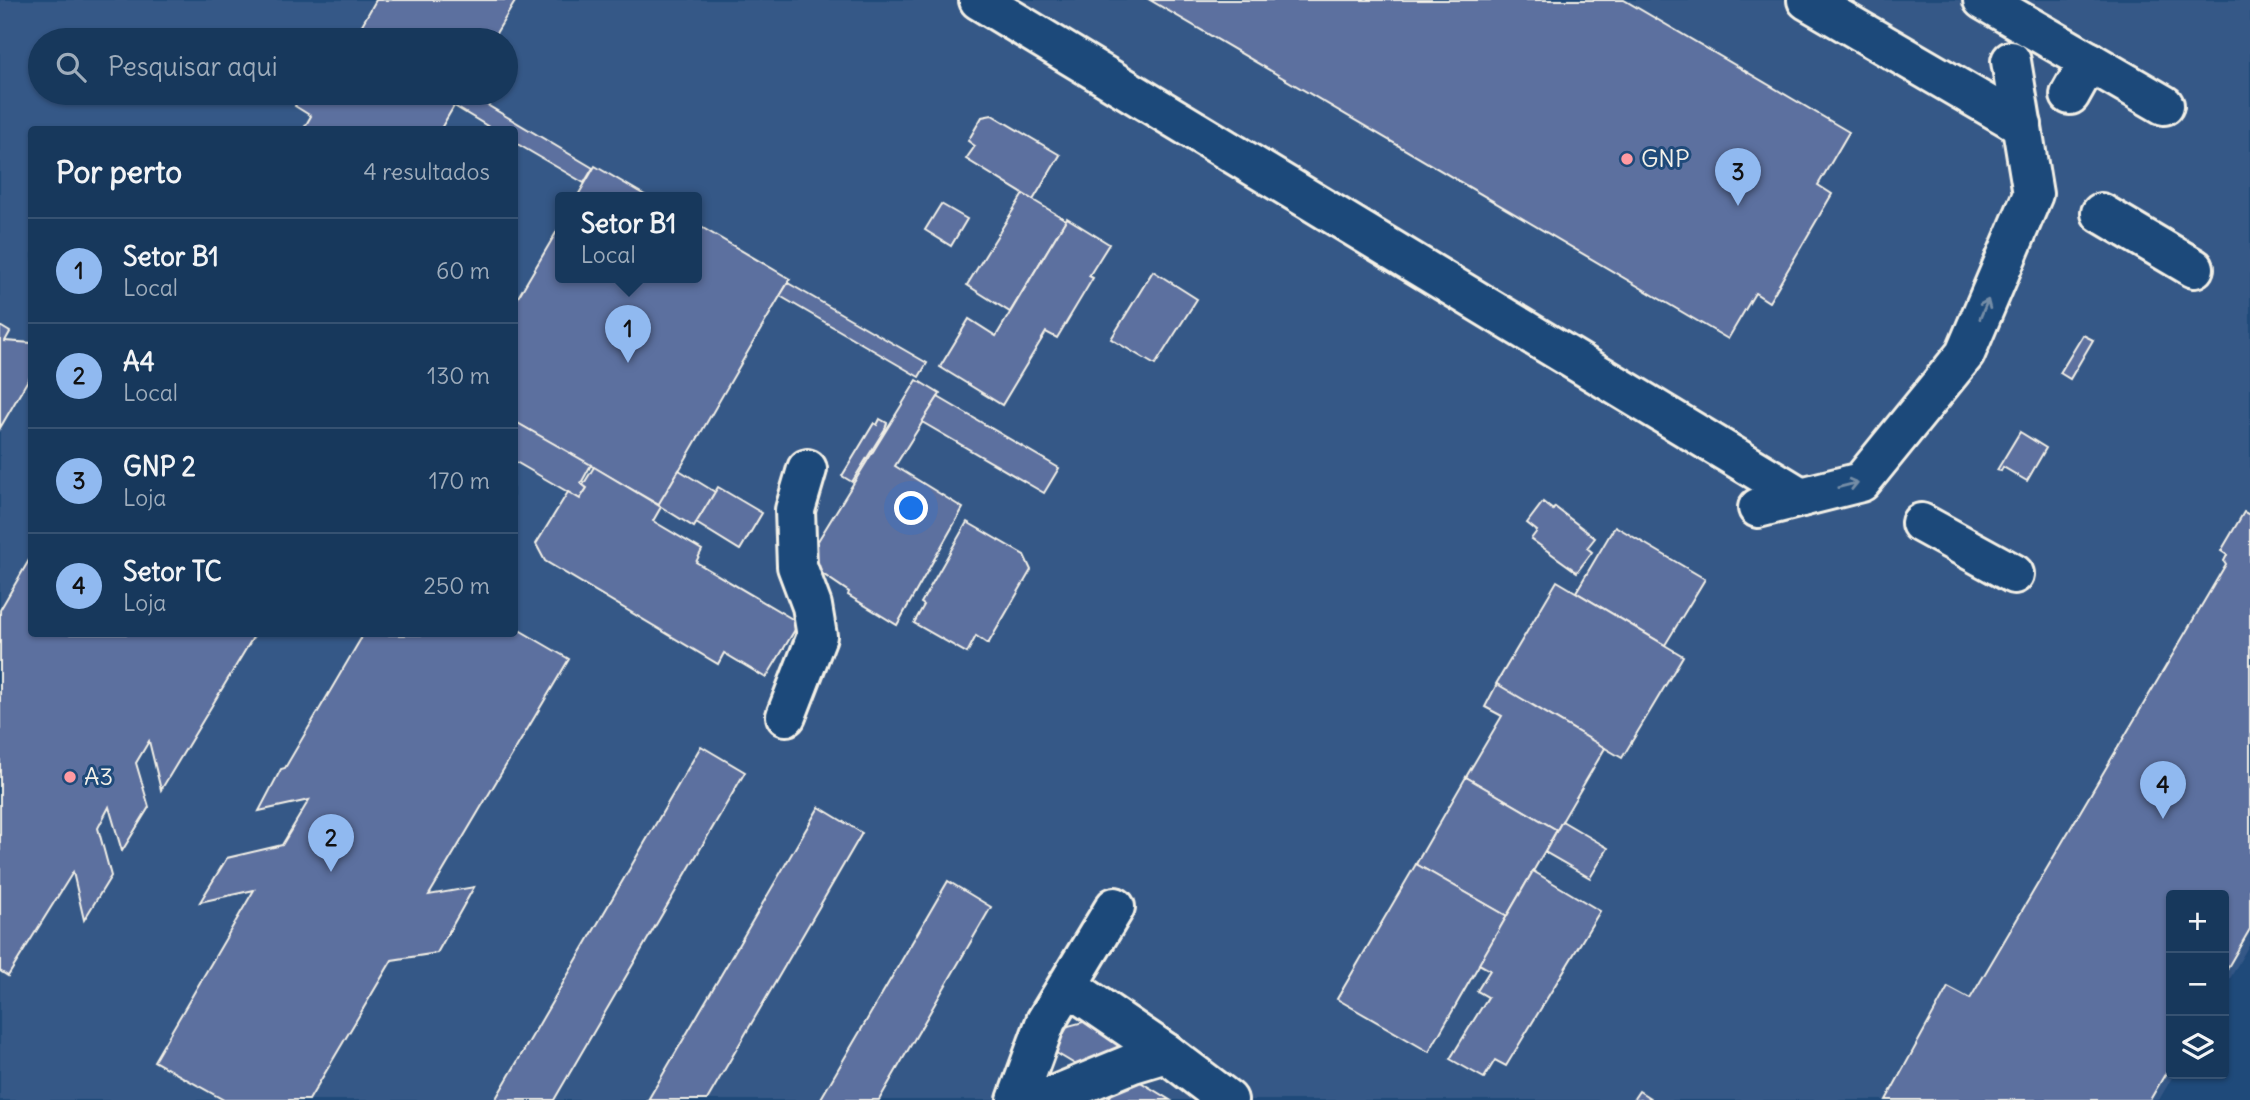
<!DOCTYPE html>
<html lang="pt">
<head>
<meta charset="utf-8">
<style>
  :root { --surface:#17385c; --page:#203f62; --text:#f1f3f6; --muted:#9eacbb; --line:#365272; --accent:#90b9f0 }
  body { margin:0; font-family:Delius,sans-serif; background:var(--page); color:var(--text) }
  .controls { position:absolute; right:21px; bottom:21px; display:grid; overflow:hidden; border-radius:7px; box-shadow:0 2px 5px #0004 }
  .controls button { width:63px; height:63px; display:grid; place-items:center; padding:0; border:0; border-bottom:2px solid var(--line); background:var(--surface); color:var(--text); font:35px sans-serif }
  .you { position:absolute; left:912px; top:509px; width:24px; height:24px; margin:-18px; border:5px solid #fff; border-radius:50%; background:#1a73e8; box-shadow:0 0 0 10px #1a73e833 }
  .badge { display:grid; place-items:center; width:46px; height:46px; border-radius:50%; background:var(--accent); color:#111; font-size:23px; font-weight:700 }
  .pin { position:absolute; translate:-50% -58px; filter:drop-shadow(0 2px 4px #0008) }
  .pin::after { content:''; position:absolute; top:37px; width:24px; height:21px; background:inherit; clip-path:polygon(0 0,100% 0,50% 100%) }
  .popup { position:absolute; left:555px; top:192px; width:147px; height:91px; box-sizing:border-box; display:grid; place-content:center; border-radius:7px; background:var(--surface); filter:drop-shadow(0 2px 5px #0005); font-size:23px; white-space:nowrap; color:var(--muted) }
  .popup b { font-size:26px; color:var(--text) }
  .popup::after { content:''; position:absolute; left:50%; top:100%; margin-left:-14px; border:14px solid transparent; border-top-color:var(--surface) }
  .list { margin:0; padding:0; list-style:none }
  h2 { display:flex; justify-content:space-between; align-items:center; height:91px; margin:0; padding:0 28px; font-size:30px }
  h2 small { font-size:23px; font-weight:400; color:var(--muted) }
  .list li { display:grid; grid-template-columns:46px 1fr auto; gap:21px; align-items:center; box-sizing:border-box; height:105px; padding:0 28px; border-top:2px solid var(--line) }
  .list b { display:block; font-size:26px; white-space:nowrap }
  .list p { margin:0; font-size:23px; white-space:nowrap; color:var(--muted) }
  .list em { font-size:23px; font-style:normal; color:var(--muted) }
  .icon { flex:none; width:38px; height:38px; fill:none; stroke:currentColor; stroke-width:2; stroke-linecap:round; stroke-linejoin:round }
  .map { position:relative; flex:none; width:2250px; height:1100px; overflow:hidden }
  .search { position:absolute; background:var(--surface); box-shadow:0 2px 5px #0004; left:28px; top:28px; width:490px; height:77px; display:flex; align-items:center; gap:18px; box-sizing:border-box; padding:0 24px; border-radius:38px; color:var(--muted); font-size:26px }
  .panel { position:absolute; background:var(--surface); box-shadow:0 2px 5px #0004; left:28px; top:126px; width:490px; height:511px; border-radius:7px }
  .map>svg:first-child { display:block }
  .built { fill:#355887; fill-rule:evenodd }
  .building { fill:#5b6f9f; stroke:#f4f1e8; stroke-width:2 }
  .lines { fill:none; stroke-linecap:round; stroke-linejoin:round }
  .minor-casing { stroke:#f4f1e8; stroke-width:44 }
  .minor { stroke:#1f4a7a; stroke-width:38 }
  .oneway { stroke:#748da6 }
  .poi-dot { fill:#ff9aa2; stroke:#1f4a7a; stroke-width:2.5 }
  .labels { text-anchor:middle; stroke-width:6; stroke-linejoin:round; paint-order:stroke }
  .poi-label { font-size:24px; fill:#f4f1e8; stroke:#1f4a7a; text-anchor:start }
</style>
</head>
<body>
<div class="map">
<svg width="2250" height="1100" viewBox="0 0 2250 1100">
  <rect width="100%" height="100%" fill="#1f4a7a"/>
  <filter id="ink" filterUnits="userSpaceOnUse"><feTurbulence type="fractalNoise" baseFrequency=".0143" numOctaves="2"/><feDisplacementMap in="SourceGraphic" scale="14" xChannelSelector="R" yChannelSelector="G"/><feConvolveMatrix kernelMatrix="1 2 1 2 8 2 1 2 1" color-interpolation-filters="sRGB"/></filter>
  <g filter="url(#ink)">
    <path class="built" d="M0,0h2250v943l-26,46v-94h-53v179h3l-15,26h-2159zM40,40h466v53h-466zM32,130h482v504h-482zM560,197h136v80h-136z"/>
    <g class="building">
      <polygon points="376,0 516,0 492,40 377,40 359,30"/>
      <polygon points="1150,0 1624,0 1849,132 1818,185 1832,194 1769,302 1755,293 1728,339"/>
      <polygon points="322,33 335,40 337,38 341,40 318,40"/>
      <polygon points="302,93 432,93 454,106 440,130 303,130 311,116 295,106"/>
      <polygon points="433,93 467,93 593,168 584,183 514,142 514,130 494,130"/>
      <polygon points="992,115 1060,155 1033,200 966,159 975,146 968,141 982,117"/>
      <polygon points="595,166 648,197 577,197"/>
      <polygon points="1023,194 1066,220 1010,312 967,285"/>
      <polygon points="941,204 967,219 951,246 925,230"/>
      <polygon points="1067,218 1109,244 1089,276 1093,278 1057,338 1046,332 1002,405 940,367 969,319 996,336"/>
      <polygon points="696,224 790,279 659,505 514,421 514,304 560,226 560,277 696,277"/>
      <polygon points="1153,271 1197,299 1155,365 1111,339"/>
      <polygon points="788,283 927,363 919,377 780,296"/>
      <polygon points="0,326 10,332 5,341 32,343 32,373 0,428"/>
      <polygon points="2083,335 2093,340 2070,379 2060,373"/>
      <polygon points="917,380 940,394 895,466 963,508 897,625 848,595 849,592 805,562"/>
      <polygon points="938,397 1059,468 1044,493 922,422"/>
      <polygon points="880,419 887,423 885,429 852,482 842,476 874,423 877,425"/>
      <polygon points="514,421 591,465 581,483 587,488 580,499 516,462 514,465"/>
      <polygon points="2020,432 2046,448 2027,481 2003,467 2001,471 1997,470"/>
      <polygon points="594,467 661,507 653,521 702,550 696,562 799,623 766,678 724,653 718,664 545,561 536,544 568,492 580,499 587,488 583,485"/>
      <polygon points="679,470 715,492 694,527 658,505"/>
      <polygon points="718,487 762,513 740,550 696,523"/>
      <polygon points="1543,502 1553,510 1555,507 1595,538 1587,548 1592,552 1577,572 1531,539 1537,531 1527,523"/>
      <polygon points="2244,512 2250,515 2250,929 2224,974 2224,895 2171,895 2171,1064 2150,1100 1886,1100 1948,987 1970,999 2226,564 2224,561 2227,555 2221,551"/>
      <polygon points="967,522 1024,555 1031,570 988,644 976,636 967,653 914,623 924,605 921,603"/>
      <polygon points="1615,526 1705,579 1665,645 1576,592"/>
      <polygon points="32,555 32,634 255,634 161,790 149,741 136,763 149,807 122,851 109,807 98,828 111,876 84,920 73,872 8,976 0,971 0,610"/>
      <polygon points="1557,581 1683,656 1622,758 1496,684"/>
      <polygon points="514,627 569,659 429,895 474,887 437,953 392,960 309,1100 224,1100 154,1061 254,890 200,902 227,858 282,845 309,800 259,811 281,769 285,768 363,635 514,634"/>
      <polygon points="1497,684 1605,748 1557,830 1466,777 1502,716 1485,707"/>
      <polygon points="701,746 745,772 554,1100 495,1100"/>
      <polygon points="1466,777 1557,830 1507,916 1416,864"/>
      <polygon points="819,807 862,833 707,1100 648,1100"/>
      <polygon points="1562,821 1608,848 1590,878 1545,852"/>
      <polygon points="1416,864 1507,916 1429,1052 1337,999"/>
      <polygon points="1533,871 1600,911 1506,1066 1495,1060 1484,1078 1450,1059 1488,997 1477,991 1490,970 1479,964"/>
      <polygon points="948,881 991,907 879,1100 820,1100"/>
      <polygon points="1102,1017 1127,1032 1112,1057 1078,1066 1053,1051 1068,1026"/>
      <polygon points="1124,1072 1170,1100 1108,1100"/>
      <polygon points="1639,1091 1650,1098 1649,1100 1633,1100"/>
    </g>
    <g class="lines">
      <defs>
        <g id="minor">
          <polyline points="979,0 1801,497"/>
          <polyline points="1807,0 2022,125"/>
          <polyline points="1983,0 2164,105"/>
          <polyline points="2070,95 2089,61"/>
          <polyline points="2101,213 2194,268"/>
          <polyline points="1758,508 1861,482 1965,354 2033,194 2011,61"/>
          <polyline points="1921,523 2014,574"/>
          <polyline points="786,716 817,636 812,606 797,566 795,510 807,469"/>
          <polyline points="1068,986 1166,1053 1228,1100"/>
          <polyline points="1017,1100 1046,1021 1115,907"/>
          <polyline points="1043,1100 1133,1063 1166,1053"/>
        </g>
      </defs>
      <use href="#minor" class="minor-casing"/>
      <use href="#minor" class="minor"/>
    </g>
    <defs><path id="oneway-shaft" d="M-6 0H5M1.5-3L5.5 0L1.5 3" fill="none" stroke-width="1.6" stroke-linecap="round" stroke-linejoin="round" transform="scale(1.75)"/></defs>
    <g class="oneway">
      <use href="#oneway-shaft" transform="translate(1984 309) rotate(-67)"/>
      <use href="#oneway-shaft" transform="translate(1848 485) rotate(-14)"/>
    </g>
  </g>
  <g class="poi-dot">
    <circle cx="1627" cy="159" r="7"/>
    <circle cx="70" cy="777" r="7"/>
  </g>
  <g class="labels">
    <g class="poi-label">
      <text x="1641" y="167">GNP</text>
      <text x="84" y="785">A3</text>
    </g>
  </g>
</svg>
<div class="controls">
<button>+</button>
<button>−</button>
<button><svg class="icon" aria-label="layers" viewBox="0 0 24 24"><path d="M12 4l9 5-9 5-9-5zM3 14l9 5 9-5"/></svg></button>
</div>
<div class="you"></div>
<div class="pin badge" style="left:628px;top:363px">1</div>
<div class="popup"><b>Setor B1</b>Local</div>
<div class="pin badge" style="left:331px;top:872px">2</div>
<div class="pin badge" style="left:1738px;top:206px">3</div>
<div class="pin badge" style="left:2163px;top:819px">4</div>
<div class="search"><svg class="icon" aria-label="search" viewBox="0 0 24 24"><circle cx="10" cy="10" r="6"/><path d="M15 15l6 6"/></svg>Pesquisar aqui</div>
<section class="panel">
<h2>Por perto<small>4 resultados</small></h2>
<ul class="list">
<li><span class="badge">1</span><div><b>Setor B1</b><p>Local</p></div><em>60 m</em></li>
<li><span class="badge">2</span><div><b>A4</b><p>Local</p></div><em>130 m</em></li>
<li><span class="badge">3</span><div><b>GNP 2</b><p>Loja</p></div><em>170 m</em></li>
<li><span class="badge">4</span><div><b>Setor TC</b><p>Loja</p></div><em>250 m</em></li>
</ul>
</section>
</div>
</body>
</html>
